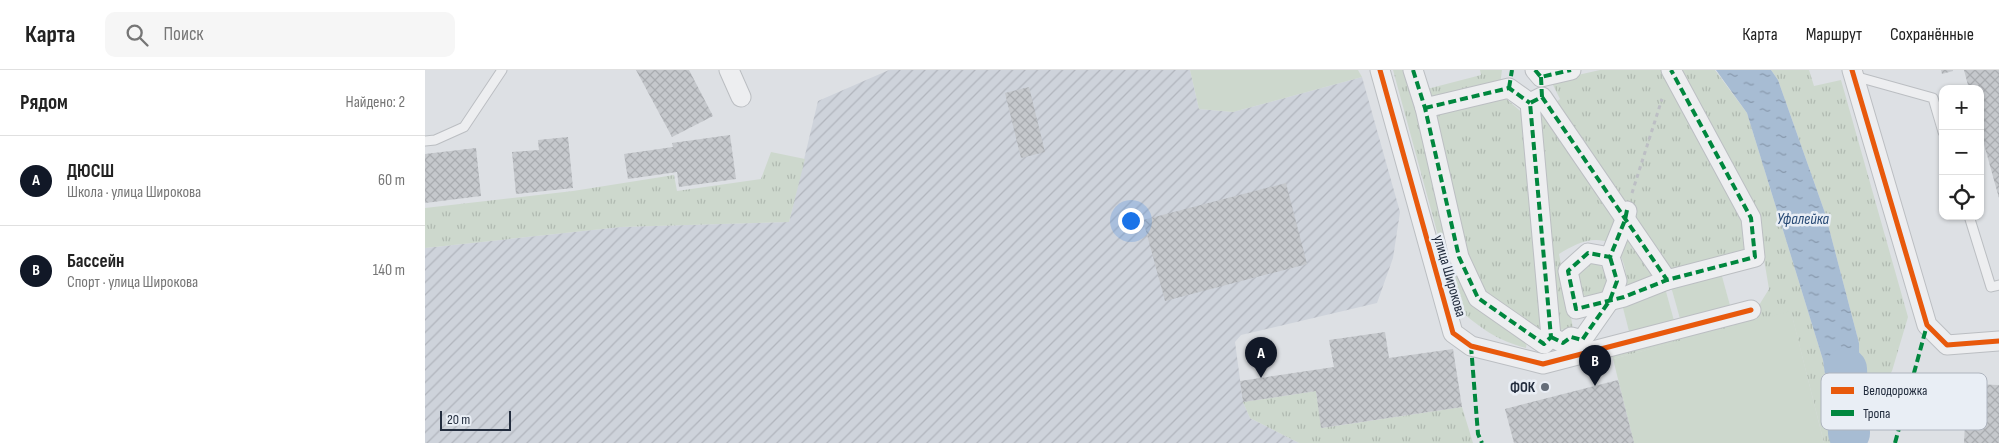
<!DOCTYPE html>
<html lang="ru">
<head>
<meta charset="utf-8">
<style>
  :root { --surface:#fff; --page:#f6f6f6; --text:#222; --muted:#767676; --line:#e0e0e0; --accent:#111827 }
  body { margin:0; font-family:"Sofia Sans Condensed",sans-serif; background:var(--page); color:var(--text) }
  .controls { position:absolute; right:15px; top:15px; display:grid; overflow:hidden; border-radius:10px; box-shadow:0 1px 4px #0004 }
  .controls button { width:45px; height:45px; display:grid; place-items:center; padding:0; border:0; border-bottom:1px solid var(--line); background:var(--surface); color:var(--text); font:25px sans-serif }
  .scale { position:absolute; left:15px; bottom:12px; width:71px; box-sizing:border-box; padding-left:5px; border:2px solid #232d3e; border-top:0; font-size:14px; line-height:18px; white-space:nowrap; color:#232d3e; -webkit-text-stroke:4px #e9eef5; paint-order:stroke }
  .you { position:absolute; left:705px; top:150px; width:18px; height:18px; margin:-12px; border:4px solid #fff; border-radius:50%; background:#1a73e8; box-shadow:0 0 0 8px #1a73e833 }
  .badge { display:grid; place-items:center; width:32px; height:32px; border-radius:50%; background:var(--accent); color:#fff; font-size:16px; font-weight:700 }
  .pin { position:absolute; translate:-50% -41px; filter:drop-shadow(0 1px 2px #0008) }
  .pin::after { content:''; position:absolute; top:26px; width:18px; height:15px; background:inherit; clip-path:polygon(0 0,100% 0,50% 100%) }
  .list { margin:0; padding:0; list-style:none }
  h2 { display:flex; justify-content:space-between; align-items:center; height:65px; margin:0; padding:0 20px; font-size:21px }
  h2 small { font-size:16px; font-weight:400; color:var(--muted) }
  .list li { display:grid; grid-template-columns:32px 1fr auto; gap:15px; align-items:center; box-sizing:border-box; height:90px; padding:0 20px; border-top:1px solid var(--line) }
  .list b { display:block; font-size:19px; white-space:nowrap }
  .list p { margin:0; font-size:16px; white-space:nowrap; color:var(--muted) }
  .list em { font-size:16px; font-style:normal; color:var(--muted) }
  .icon { flex:none; width:28px; height:28px; fill:none; stroke:currentColor; stroke-width:2; stroke-linecap:round; stroke-linejoin:round }
  .map { position:relative; flex:none; width:1574px; height:373px; overflow:hidden }
  header { display:flex; align-items:center; gap:30px; box-sizing:border-box; height:70px; padding:0 25px; background:var(--surface); border-bottom:1px solid var(--line) }
  header strong { font-size:24px }
  nav { display:flex; gap:28px; margin-inline-start:auto; font-size:18px }
  .search { width:350px; height:45px; background:var(--page); display:flex; align-items:center; gap:12px; box-sizing:border-box; padding:0 18px; border-radius:10px; color:var(--muted); font-size:19px }
  main { display:flex }
  aside { flex:1; background:var(--surface) }
  .map>svg:first-child { display:block }
  .industrial { fill:url(#industrial-furrows) }
  .grass { fill:url(#grass-tufts) }
  .garden { fill:#cdd8cd }
  .water { fill:url(#water-ripples) }
  .lines { fill:none; stroke-linecap:round; stroke-linejoin:round }
  .river { stroke:#a7bcd3; stroke-width:42 }
  .building { fill:url(#building-cross-hatch) }
  .lane-casing { stroke:#bbbec2; stroke-width:11 }
  .street-casing { stroke:#bbbec2; stroke-width:21 }
  .path { stroke:#bcbec4; stroke-width:3; stroke-dasharray:4 4; stroke-linecap:butt }
  .lane { stroke:#edeef0; stroke-width:9 }
  .street { stroke:#edeef0; stroke-width:19 }
  .quiet { stroke:#00873e; stroke-width:4; stroke-dasharray:8 4; stroke-linecap:butt }
  .cycleway-casing { stroke:#e9eef5; stroke-width:8 }
  .cycleway { stroke:#e8590c; stroke-width:5 }
  .poi-dot { fill:#646c78; stroke:#e9eef5; stroke-width:2 }
  .labels { text-anchor:middle; stroke-width:5; stroke-linejoin:round; paint-order:stroke }
  .street-label { font-size:15px; fill:#232d3e; stroke:#e9eef5 }
  .poi-label { font-size:15px; font-weight:bold; fill:#232d3e; stroke:#e9eef5; text-anchor:end }
  .water-label { font-size:16px; font-style:italic; fill:#294b76; stroke:#e9eef5 }
  .key { fill:#e9eef5; stroke:#aeb4be; stroke-width:1 }
  .key-label { font-size:14px; fill:#232d3e }
</style>
</head>
<body>
<header>
<strong>Карта</strong>
<div class="search"><svg class="icon" aria-label="search" viewBox="0 0 24 24"><circle cx="10" cy="10" r="6"/><path d="M15 15l6 6"/></svg>Поиск</div>
<nav><a>Карта</a><a>Маршрут</a><a>Сохранённые</a></nav>
</header>
<main>
<aside>
<h2>Рядом<small>Найдено: 2</small></h2>
<ul class="list">
<li><span class="badge">A</span><div><b>ДЮСШ</b><p>Школа · улица Широкова</p></div><em>60 m</em></li>
<li><span class="badge">B</span><div><b>Бассейн</b><p>Спорт · улица Широкова</p></div><em>140 m</em></li>
</ul>
</aside>
<div class="map">
<svg width="1574" height="373" viewBox="0 0 1574 373">
  <defs>
    <pattern id="industrial-furrows" width="10" height="10" patternUnits="userSpaceOnUse" patternTransform="scale(1.25)"><rect width="10" height="10" fill="#ced3db"/><path d="M-1 1l2-2M0 10L10 0M9 11l2-2" fill="none" stroke="#b1b5bd"/></pattern>
    <pattern id="grass-tufts" width="24" height="20" patternUnits="userSpaceOnUse" patternTransform="scale(1.25)"><rect width="24" height="20" fill="#cdd8cd"/><path d="M3 7l-1-3M5 7V3M7 7l1-3M15 17l-1-3M17 17v-4M19 17l1-3" fill="none" stroke="#b0bab1"/></pattern>
    <pattern id="water-ripples" width="26" height="14" patternUnits="userSpaceOnUse" patternTransform="scale(1.25)"><rect width="26" height="14" fill="#a7bcd3"/><path d="M2 4q2-2 4 0t4 0M15 11q2-2 4 0t4 0" fill="none" stroke="#8899ad"/></pattern>
    <pattern id="building-cross-hatch" width="8" height="8" patternUnits="userSpaceOnUse" patternTransform="scale(1.25)"><rect width="8" height="8" fill="#c5c8cc"/><path d="M0 0l8 8M0 8l8-8" fill="none" stroke="#a9acb0"/></pattern>
  </defs>
  <rect width="100%" height="100%" fill="#dde0e4"/>
  <polygon class="industrial" points="464,0 765,0 774,39 808,42 937,7 975,142 968,188 952,233 816,265 810,272 818,332 825,348 874,373 0,373 0,178 196,157 364,152 393,31"/>
  <g class="grass">
    <path d="M968,0h15l46,190 73,81 -1,7c-30,-8 -45,-20 -68,-39z"/>
    <polygon points="1055,0 1077,0 1075,15 1006,33 1002,19 1056,5"/>
    <polygon points="1175,0 1238,0 1320,149 1324,184 1249,206 1127,35 1135,29 1126,11"/>
    <polygon points="1254,0 1290,0 1322,43 1398,290 1409,369 1407,373 1399,373 1366,242 1188,289 1186,283 1328,245 1344,219 1332,147"/>
    <polygon points="1346,0 1384,0 1389,16 1416,10 1483,247 1467,301 1435,349 1434,273 1400,143 1353,10"/>
    <polygon points="1078,26 1101,46 1116,260 1108,258 1059,226 1039,187 1009,44"/>
    <path d="M1118,40l75,109 -7,24c-19,-8 -36,1 -52,11l14,74 -13,2 -5,-3 -19,-213z"/>
    <polygon points="346,82 380,89 364,152 196,157 0,178 0,138 148,121 249,105 252,121 336,109"/>
    <path d="M1201,161l35,48 -38,15c4,-17 4,-27 -5,-43z"/>
    <circle cx="1166" cy="210" r="17"/>
    <polygon points="891,321 897,358 1037,337 1048,373 874,373 825,348 818,332"/>
  </g>
  <g class="garden">
    <polygon points="765,0 933,0 937,7 808,42 774,39"/>
    <polygon points="1295,199 1309,250 1259,263 1245,213"/>
    <polygon points="1240,218 1253,265 1208,277 1196,230"/>
    <polygon points="1366,241 1399,373 1209,373 1188,289"/>
  </g>
  <polygon class="water" points="1291,0 1346,0 1353,10 1400,143 1434,273 1435,349 1409,369 1398,290 1322,43"/>
  <g class="lines">
    <polyline class="river" points="1421,299 1424,363"/>
  </g>
  <g class="building">
    <polygon points="211,0 264,0 288,46 247,67"/>
    <polygon points="1516,0 1528,0 1528,1 1517,4"/>
    <polygon points="1539,0 1574,0 1574,128 1555,60 1555,19 1544,19"/>
    <polygon points="604,17 620,82 596,88 580,23"/>
    <polygon points="305,65 311,109 254,117 252,102 203,109 199,84 248,77 247,73"/>
    <polygon points="143,67 148,118 91,124 87,82 114,80 113,70"/>
    <polygon points="51,78 56,126 0,133 0,84"/>
    <polygon points="861,113 882,194 740,231 718,150"/>
    <polygon points="960,262 964,288 1028,279 1037,337 896,358 891,321 818,332 815,311 909,297 904,270"/>
    <polygon points="1193,310 1209,373 1089,373 1080,339"/>
    <polygon points="1542,314 1574,315 1574,373 1539,373"/>
  </g>
  <g class="lines">
    <defs>
      <g id="lane">
        <polyline points="1429,6 1508,28 1518,62"/>
        <polyline points="0,71 10,70 39,57 77,0"/>
        <polyline points="1544,146 1566,217 1574,215"/>
      </g>
      <g id="street">
        <polyline points="304,0 316,27"/>
        <polyline points="955,0 1028,263 1046,276 1118,294 1326,240"/>
        <polyline points="988,0 1000,38 1034,187 1053,228 1119,274 1126,267 1105,33 1117,27 1242,210 1330,187 1326,148 1246,0"/>
        <polyline points="1110,0 1116,7 1146,0"/>
        <polyline points="1427,0 1502,255 1522,275 1574,271"/>
        <polyline points="1000,38 1084,18 1105,33"/>
        <polyline points="1202,141 1200,150 1185,187 1163,183 1143,201 1151,239 1199,227 1242,210"/>
        <polyline points="1126,267 1138,273 1146,267 1157,270 1185,230 1192,211 1185,187"/>
      </g>
    </defs>
    <use href="#lane" class="lane-casing"/>
    <use href="#street" class="street-casing"/>
    <polyline class="path" points="1207,123 1237,29"/>
    <use href="#lane" class="lane"/>
    <use href="#street" class="street"/>
    <g class="quiet">
      <polyline points="988,0 1000,38 1034,187 1053,228 1119,274 1126,267 1105,33 1117,27 1242,210 1330,187 1326,148 1246,0"/>
      <polyline points="1110,0 1116,7 1146,0"/>
      <polyline points="1116,7 1117,27"/>
      <polyline points="1084,18 1087,0"/>
      <polyline points="1000,38 1084,18 1105,33"/>
      <polyline points="1202,140 1200,150 1185,187 1163,183 1143,201 1151,239 1199,227 1242,210"/>
      <polyline points="1126,267 1138,273 1146,267 1157,270 1185,230 1192,211 1185,187"/>
      <polyline points="1046,276 1053,364 1057,373"/>
      <polyline points="1470,373 1502,255"/>
    </g>
    <defs>
      <g id="cycleway">
        <polyline points="955,0 1028,263 1046,276 1118,294 1326,240"/>
        <polyline points="1427,0 1502,255 1522,275 1574,271"/>
      </g>
    </defs>
    <use href="#cycleway" class="cycleway-casing"/>
    <use href="#cycleway" class="cycleway"/>
  </g>
  <circle class="poi-dot" cx="1120" cy="317" r="5"/>
  <g class="labels">
    <g class="street-label">
      <text transform="translate(1025 206) rotate(74)" y="5">улица Широкова</text>
    </g>
    <g class="poi-label">
      <text x="1110" y="322">ФОК</text>
    </g>
    <g class="water-label">
      <text x="1378" y="154">Уфалейка</text>
    </g>
  </g>
  <rect x="1396" y="303" width="166" height="57" rx="8" class="key"/>
  <rect x="1406" y="317" width="23" height="7" fill="#e8590c"/>
  <rect x="1406" y="340" width="23" height="6" fill="#00873e"/>
  <g class="key-label">
    <text x="1438" y="325">Велодорожка</text>
    <text x="1438" y="348">Тропа</text>
  </g>
</svg>
<div class="controls">
<button>+</button>
<button>−</button>
<button><svg class="icon" aria-label="locate" viewBox="0 0 24 24"><circle cx="12" cy="12" r="6"/><path d="M12 2v4M12 18v4M2 12h4M18 12h4"/></svg></button>
</div>
<div class="scale">20 m</div>
<div class="you"></div>
<div class="pin badge" style="left:836px;top:308px">A</div>
<div class="pin badge" style="left:1170px;top:316px">B</div>
</div>
</main>
</body>
</html>
